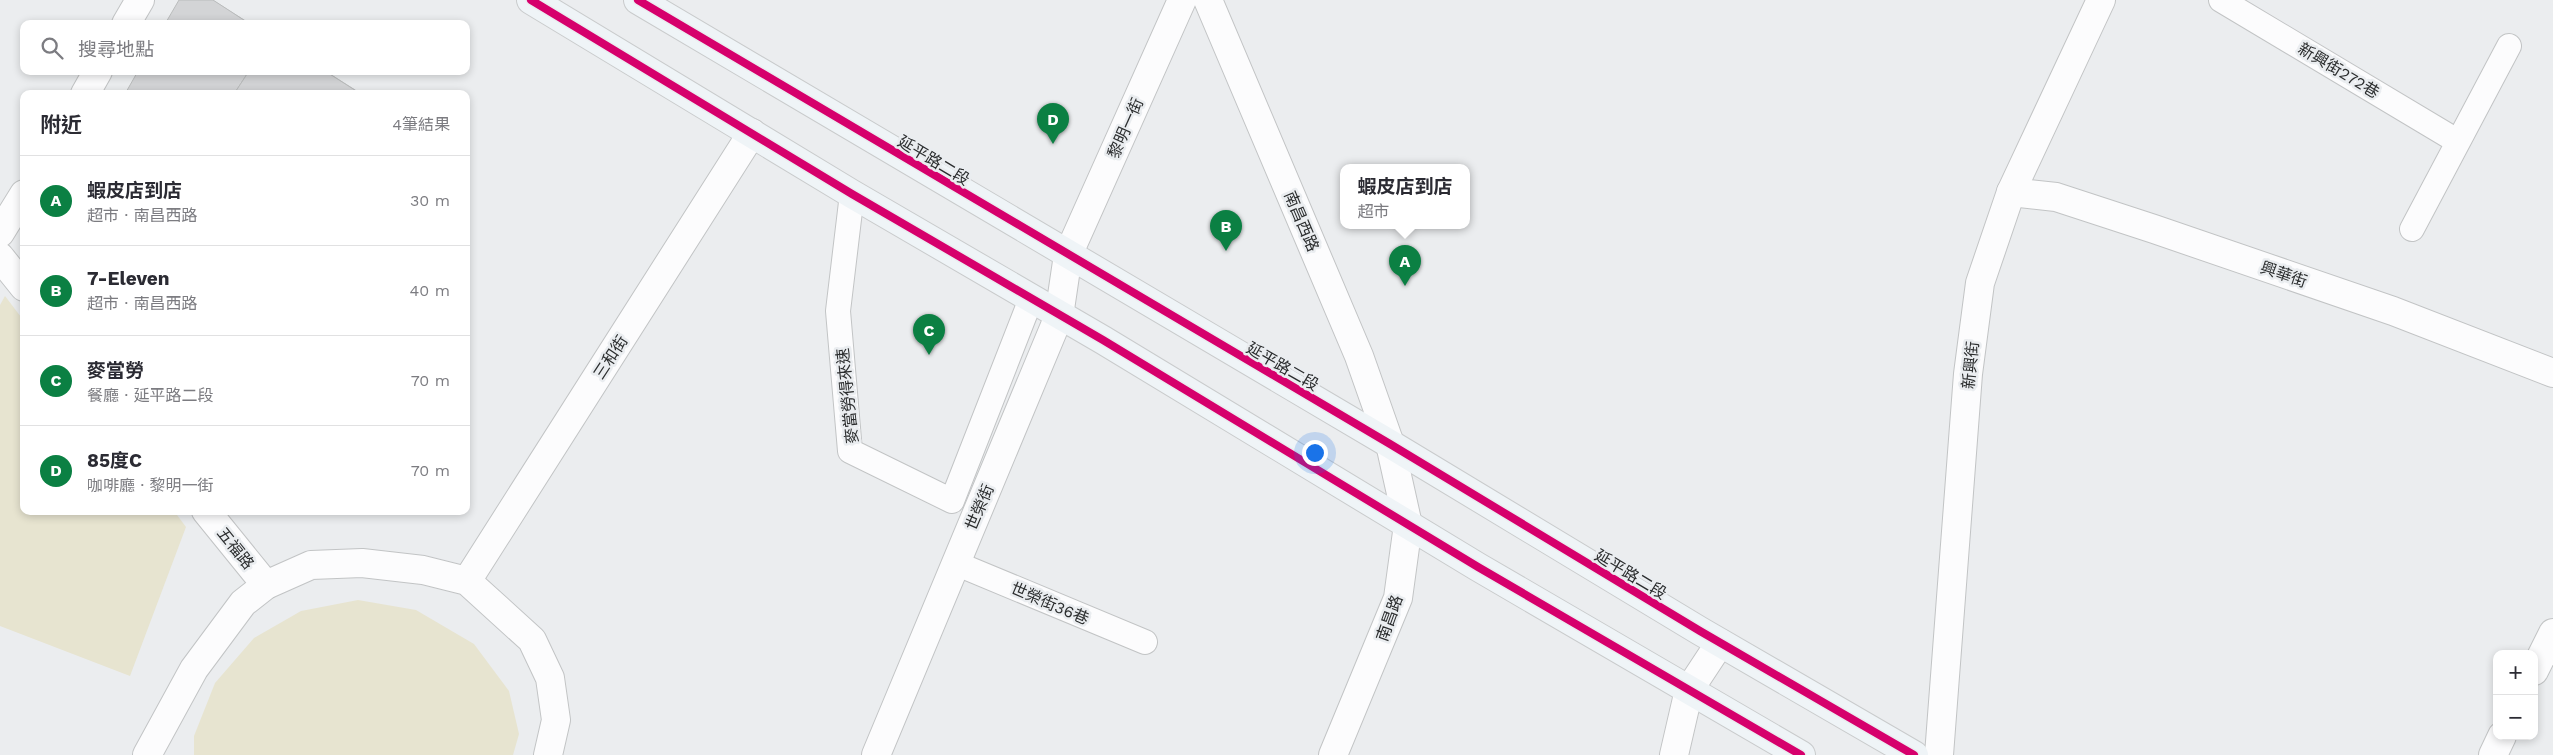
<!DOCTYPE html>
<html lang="zh-TW">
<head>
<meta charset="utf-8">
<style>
  :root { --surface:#fff; --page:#f7f7f7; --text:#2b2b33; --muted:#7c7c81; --line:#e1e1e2; --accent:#0b8043 }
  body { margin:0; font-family:"Work Sans","Noto Sans TC",sans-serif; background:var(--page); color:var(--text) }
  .controls { position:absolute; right:15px; bottom:15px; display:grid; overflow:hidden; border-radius:10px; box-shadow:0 2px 8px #0003 }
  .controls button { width:45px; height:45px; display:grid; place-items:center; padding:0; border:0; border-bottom:1px solid var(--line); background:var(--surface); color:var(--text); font:25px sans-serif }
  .you { position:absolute; left:1314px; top:452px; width:18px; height:18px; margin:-12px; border:4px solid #fff; border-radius:50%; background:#1a73e8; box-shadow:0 0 0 8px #1a73e833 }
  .badge { display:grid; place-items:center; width:32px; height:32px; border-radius:50%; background:var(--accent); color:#fff; font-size:16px; font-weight:700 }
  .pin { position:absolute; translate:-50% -41px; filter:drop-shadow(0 1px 2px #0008) }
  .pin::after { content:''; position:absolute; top:26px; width:18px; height:15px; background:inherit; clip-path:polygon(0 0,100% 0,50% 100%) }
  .popup { position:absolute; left:1340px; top:164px; width:130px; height:65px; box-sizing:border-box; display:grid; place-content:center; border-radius:10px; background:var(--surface); filter:drop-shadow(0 1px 4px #0005); font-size:16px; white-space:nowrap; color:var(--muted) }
  .popup b { font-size:19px; color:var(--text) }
  .popup::after { content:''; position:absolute; left:50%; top:100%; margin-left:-10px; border:10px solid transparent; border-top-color:var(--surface) }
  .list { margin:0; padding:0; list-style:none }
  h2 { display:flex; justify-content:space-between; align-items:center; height:65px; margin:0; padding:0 20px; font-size:21px }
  h2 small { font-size:16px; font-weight:400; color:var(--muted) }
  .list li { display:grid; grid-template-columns:32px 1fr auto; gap:15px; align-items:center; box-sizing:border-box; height:90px; padding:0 20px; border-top:1px solid var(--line) }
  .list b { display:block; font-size:19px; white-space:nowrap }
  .list p { margin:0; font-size:16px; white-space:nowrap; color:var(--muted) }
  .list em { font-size:16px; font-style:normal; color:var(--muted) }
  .icon { flex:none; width:28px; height:28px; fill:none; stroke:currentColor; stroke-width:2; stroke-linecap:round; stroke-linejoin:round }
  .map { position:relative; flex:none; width:2553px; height:755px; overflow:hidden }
  .search { position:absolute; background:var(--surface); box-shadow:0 2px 8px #0003; left:20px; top:20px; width:450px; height:55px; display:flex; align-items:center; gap:12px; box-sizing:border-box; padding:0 18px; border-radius:10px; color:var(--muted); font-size:19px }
  .panel { position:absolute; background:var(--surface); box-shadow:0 2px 8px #0003; left:20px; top:90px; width:450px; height:425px; border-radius:10px }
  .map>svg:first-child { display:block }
  .green { fill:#e7e4d0 }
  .shadow { fill:#0003 }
  .building { fill:#d3d4d6; stroke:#babcbc }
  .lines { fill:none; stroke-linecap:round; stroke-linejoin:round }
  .service-casing { stroke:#c2c4c5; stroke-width:26 }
  .minor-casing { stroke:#c2c4c5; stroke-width:30 }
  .primary-casing { stroke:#c9cbcc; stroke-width:30 }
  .service { stroke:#fcfcfd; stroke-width:24 }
  .minor { stroke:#fcfcfd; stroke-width:28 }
  .primary { stroke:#eff4f7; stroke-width:28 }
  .cycleway-casing { stroke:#eaedf0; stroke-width:11 }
  .cycleway { stroke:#d6006c; stroke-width:8 }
  .labels { text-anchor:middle; stroke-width:5; stroke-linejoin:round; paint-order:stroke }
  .street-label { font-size:16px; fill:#2b2d2e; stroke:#eaedf0 }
</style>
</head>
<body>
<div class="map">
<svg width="2553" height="755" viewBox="0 0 2553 755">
  <rect width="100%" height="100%" fill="#ebedef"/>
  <g class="green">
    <polygon points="5,296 24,321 24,511 174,511 186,527 130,676 0,626 0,305"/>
    <polygon points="358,600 416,610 474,644 509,691 519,734 513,755 194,755 194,736 215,683 254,638 301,611"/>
  </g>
  <g class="shadow">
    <polygon points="180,0 213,0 251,24 167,24"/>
    <polygon points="139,71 326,71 362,94 126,94"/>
  </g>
  <g class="building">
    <polygon points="179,0 213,0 250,24 165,24"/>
    <polygon points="138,71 249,71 234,94 125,94"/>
    <polygon points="249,71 325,71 361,94 234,94"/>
  </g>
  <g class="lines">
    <defs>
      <g id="service">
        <polyline points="2221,0 2457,141"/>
        <polyline points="852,194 838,311 850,451 952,501 1031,299"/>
        <polyline points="2412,229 2509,46"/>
        <polyline points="955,563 1145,642"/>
      </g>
      <g id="minor">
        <polyline points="1208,0 1359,356 1390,444 1408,525 1398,598 1333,755"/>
        <polyline points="126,24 140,0"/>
        <polyline points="85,94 98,71"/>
        <polyline points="2011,192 2056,197 2154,229 2393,311 2553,373"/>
        <polyline points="0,233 24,194"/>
        <polyline points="0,257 24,287"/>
        <polyline points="206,511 266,585"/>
        <polyline points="467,581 752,133"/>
        <polyline points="2534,671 2553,633"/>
        <polyline points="147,755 194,669 243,603 266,585 311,565 362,563 423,570 467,581 532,640 550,678 556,720 548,755"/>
        <polyline points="876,755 1059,316 1068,255 1182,0"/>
        <polyline points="1674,755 1689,690 1720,643"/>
        <polyline points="1939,755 1968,374 1980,283 2011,192 2101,0"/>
        <polyline points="2493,755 2502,736"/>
      </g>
      <g id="primary">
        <polyline points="531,0 852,194 1103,340 1478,567 1801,755"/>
        <polyline points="638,0 1390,444 1700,631 1914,755"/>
      </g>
    </defs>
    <use href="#service" class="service-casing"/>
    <use href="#minor" class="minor-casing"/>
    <use href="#primary" class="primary-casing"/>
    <use href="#service" class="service"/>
    <use href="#minor" class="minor"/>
    <use href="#primary" class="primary"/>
    <defs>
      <g id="cycleway">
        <polyline points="531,0 852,194 1103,340 1478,567 1801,755"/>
        <polyline points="638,0 1390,444 1700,631 1914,755"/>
      </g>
    </defs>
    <use href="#cycleway" class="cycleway-casing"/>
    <use href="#cycleway" class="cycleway"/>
  </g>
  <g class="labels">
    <g class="street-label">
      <text transform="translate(2339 70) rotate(31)" y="6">新興街272巷</text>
      <text transform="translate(1125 128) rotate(-66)" y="6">黎明一街</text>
      <text transform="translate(934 160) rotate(31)" y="6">延平路二段</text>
      <text transform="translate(1302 221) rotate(67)" y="6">南昌西路</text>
      <text transform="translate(2284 274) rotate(19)" y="6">興華街</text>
      <text transform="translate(610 357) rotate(-57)" y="6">三和街</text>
      <text transform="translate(1970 365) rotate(-84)" y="6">新興街</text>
      <text transform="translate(1283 366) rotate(30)" y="6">延平路二段</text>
      <text transform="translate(847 396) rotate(-96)" y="6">麥當勞得來速</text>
      <text transform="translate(979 507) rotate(-67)" y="6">世榮街</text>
      <text transform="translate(236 548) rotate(51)" y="6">五福路</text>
      <text transform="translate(1631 574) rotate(31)" y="6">延平路二段</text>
      <text transform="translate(1050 603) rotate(23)" y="6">世榮街36巷</text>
      <text transform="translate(1389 618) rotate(-70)" y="6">南昌路</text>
    </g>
  </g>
</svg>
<div class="controls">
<button>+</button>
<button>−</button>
</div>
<div class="you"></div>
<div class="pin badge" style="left:1405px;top:286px">A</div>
<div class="popup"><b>蝦皮店到店</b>超市</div>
<div class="pin badge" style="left:1226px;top:251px">B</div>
<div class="pin badge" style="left:929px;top:355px">C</div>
<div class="pin badge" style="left:1053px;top:144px">D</div>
<div class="search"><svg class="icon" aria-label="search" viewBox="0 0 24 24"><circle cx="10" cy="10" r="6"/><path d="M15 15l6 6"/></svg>搜尋地點</div>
<section class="panel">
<h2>附近<small>4筆結果</small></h2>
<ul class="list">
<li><span class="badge">A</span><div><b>蝦皮店到店</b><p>超市 · 南昌西路</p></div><em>30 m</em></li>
<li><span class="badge">B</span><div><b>7-Eleven</b><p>超市 · 南昌西路</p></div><em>40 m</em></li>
<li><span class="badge">C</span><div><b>麥當勞</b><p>餐廳 · 延平路二段</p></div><em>70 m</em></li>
<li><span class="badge">D</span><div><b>85度C</b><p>咖啡廳 · 黎明一街</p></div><em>70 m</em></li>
</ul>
</section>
</div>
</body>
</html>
